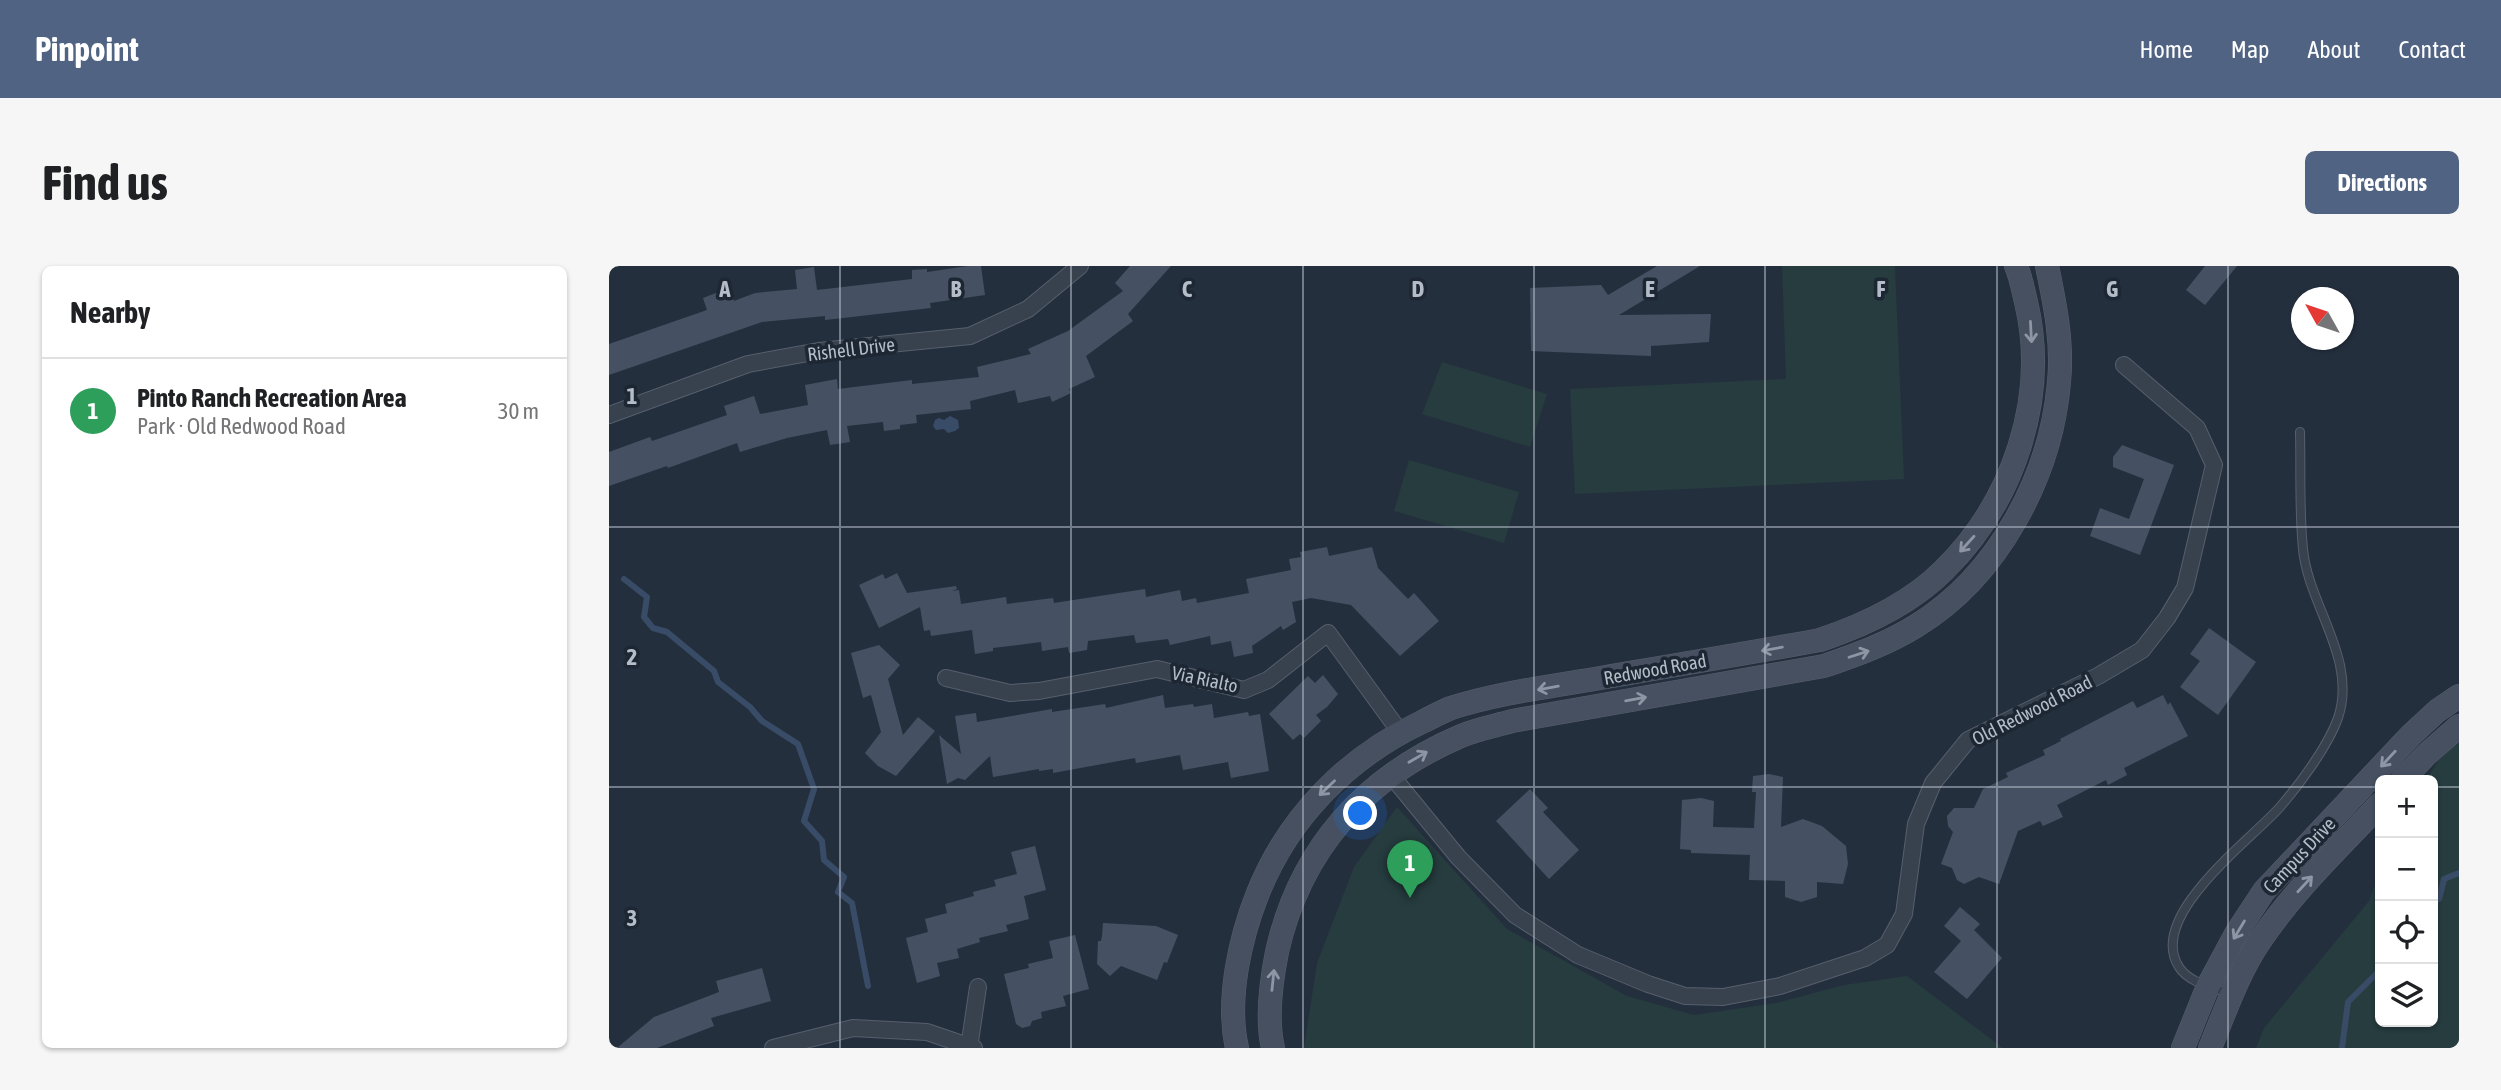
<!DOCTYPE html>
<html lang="en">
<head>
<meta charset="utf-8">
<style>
  :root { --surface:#fff; --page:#f6f6f6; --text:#202124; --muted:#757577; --line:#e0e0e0; --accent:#506383 }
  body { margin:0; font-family:"Asap Condensed",sans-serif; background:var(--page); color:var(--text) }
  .controls { position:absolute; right:21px; bottom:21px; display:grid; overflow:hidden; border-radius:10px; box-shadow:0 2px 5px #0004 }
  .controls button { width:63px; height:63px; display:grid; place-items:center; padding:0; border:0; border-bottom:2px solid var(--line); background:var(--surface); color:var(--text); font:35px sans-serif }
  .compass { position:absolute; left:1682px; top:21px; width:63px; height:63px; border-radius:50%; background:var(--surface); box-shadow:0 2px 5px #0004; rotate:310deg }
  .you { position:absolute; left:752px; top:548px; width:24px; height:24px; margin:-18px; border:5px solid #fff; border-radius:50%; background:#1a73e8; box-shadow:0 0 0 10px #1a73e833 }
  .badge { display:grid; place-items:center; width:46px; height:46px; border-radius:50%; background:var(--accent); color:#fff; font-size:23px; font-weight:700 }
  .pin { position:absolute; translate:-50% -58px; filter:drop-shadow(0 2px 4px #0008) }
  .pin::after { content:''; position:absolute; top:37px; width:24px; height:21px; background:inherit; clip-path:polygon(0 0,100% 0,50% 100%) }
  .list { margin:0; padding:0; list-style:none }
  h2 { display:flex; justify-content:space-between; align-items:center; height:91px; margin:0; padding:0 28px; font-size:30px }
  h2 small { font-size:23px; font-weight:400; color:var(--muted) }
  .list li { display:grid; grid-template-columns:46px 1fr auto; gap:21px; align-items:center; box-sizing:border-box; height:105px; padding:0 28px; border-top:2px solid var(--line) }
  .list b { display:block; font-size:26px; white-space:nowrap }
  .list p { margin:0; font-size:23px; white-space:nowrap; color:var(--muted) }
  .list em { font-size:23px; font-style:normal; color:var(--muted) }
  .icon { flex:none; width:38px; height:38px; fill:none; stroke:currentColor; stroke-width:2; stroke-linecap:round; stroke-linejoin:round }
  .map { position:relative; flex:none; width:1850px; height:782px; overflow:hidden; border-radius:10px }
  header { display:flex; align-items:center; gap:42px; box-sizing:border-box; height:98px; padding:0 35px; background:var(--accent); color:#fff }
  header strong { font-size:33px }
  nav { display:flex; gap:38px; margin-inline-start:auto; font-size:24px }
  .intro { display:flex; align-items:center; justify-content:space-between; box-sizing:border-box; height:168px; padding:0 42px }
  h1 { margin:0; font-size:49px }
  .button { padding:18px 32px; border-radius:10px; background:var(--accent); color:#fff; font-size:24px; font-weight:700 }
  main { display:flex; gap:42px; padding:0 42px }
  aside { flex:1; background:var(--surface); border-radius:10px; box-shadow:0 2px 5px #0004 }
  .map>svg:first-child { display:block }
  .green { fill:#263c3f }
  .water { fill:#394c67 }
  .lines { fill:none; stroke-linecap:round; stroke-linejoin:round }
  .stream { stroke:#394c67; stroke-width:6 }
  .building { fill:#455162 }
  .lane-casing { stroke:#565f6c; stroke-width:10 }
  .street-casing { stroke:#565f6c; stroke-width:18 }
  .secondary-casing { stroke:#565f6c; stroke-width:24 }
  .lane { stroke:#38414e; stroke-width:8 }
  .street { stroke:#38414e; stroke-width:16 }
  .secondary { stroke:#465061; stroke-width:23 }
  .oneway { stroke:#8e96a5 }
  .grid { fill:none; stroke:#b4bcc9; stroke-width:2; stroke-opacity:0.55 }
  .labels { text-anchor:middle; stroke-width:7; stroke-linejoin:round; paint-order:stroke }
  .street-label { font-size:19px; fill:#b4bcc9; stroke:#1d2633 }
  .grid-label { font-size:23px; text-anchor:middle; font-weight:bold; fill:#b4bcc9; stroke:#1d2633; stroke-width:7; stroke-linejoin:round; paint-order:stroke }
</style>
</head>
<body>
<header>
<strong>Pinpoint</strong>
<nav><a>Home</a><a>Map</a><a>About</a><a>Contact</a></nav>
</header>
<div class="intro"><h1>Find us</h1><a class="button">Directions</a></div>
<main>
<aside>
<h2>Nearby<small></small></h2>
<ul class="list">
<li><span class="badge" style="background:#2e9e5b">1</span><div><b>Pinto Ranch Recreation Area</b><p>Park · Old Redwood Road</p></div><em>30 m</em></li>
</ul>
</aside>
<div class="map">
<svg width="1850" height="782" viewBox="0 0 1850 782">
  <rect width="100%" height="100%" fill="#242f3e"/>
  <g class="green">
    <polygon points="1173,0 1286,0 1295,213 966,228 961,123 1177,113"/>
    <polygon points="833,96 938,128 921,181 813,148"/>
    <polygon points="800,194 910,226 895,277 785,245"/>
    <polygon points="1850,462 1850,782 1647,782 1655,762 1760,635 1771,605 1771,756 1824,756 1824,514 1817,514"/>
    <polygon points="788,541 898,663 1018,730 1085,749 1167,737 1235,719 1298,710 1394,782 695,782 708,697 745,601"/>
  </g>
  <polygon class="water" points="341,150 349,154 350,162 346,165 339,167 335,163 327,164 324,160 326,154 330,152 335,154"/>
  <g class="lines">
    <g class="stream">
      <polyline points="15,313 38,331 35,351 44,362 58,366 105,405 109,416 141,441 153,455 189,478 205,523 195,555 213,575 215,594 235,611 229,626 243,637 259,720"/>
      <polyline points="1824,635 1830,633 1835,613 1850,607"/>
      <polyline points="1733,782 1739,736 1771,704"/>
    </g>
  </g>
  <g class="building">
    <polygon points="359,0 372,0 376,29 321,37 322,42 216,54 216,50 153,56 0,109 0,78 98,44 94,32 120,22 125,35 146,27 188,23 186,4 205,1 208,24 303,13 303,4 318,3 318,6"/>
    <polygon points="521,0 562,0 519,48 524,55 477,90 486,111 460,123 462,127 443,136 441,130 409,137 406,124 361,135 362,143 307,149 308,157 291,159 291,163 275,165 274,156 238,160 241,176 221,179 218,164 178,172 131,186 128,177 59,202 58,200 0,220 0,186 41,171 43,175 118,149 115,140 145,130 151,148 199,139 196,119 228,113 229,123 303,114 303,118 370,111 368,101 422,88 419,83 459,65 514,25 506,17"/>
    <polygon points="1048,0 1091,0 1010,49 1102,48 1100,76 1042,80 1042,90 922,85 921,22 992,19 999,29"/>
    <polygon points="1596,0 1628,0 1596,39 1577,24"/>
    <polygon points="1513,179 1565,199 1531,289 1481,270 1491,242 1520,253 1535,213 1504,201 1504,191"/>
    <polygon points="718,281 720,290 763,281 769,302 799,333 805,327 830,355 791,390 742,339 702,332 683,336 687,356 674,364 672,360 643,380 644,387 625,391 622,375 602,379 601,370 561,379 559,373 527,377 525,369 479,375 478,384 460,387 459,381 433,385 432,376 384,382 384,385 366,388 363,364 322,370 321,364 315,365 311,341 270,362 250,319 274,308 276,313 288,307 298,327 347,320 348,323 343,325 350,324 352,338 397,331 398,338 444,332 445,337 536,323 537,331 571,324 573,335 587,332 588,337 640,327 637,313 682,304 680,293 692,291 691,286"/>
    <polygon points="1600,362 1647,396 1609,449 1571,421 1591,395 1581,388"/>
    <polygon points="270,379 291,399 279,413 294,469 309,451 326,465 287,510 269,500 256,487 272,466 262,429 254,432 242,387"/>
    <polygon points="714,409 729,428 718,441 707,449 712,455 695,472 691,468 684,474 660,448 699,410 706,417"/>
    <polygon points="554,429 556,442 584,438 585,441 603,438 605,452 639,446 640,450 651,448 660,505 622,512 619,496 574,504 571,489 527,497 526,492 444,507 444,503 430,505 430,503 384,511 381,490 356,514 349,512 338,518 330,469 352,488 346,450 367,447 368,456 443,443 443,446 496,438 497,442"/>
    <polygon points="1554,429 1559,439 1561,436 1579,470 1515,502 1518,509 1499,519 1497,514 1448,539 1454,551 1434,560 1431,555 1409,565 1390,618 1370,611 1355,618 1348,614 1343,602 1332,598 1344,566 1339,560 1338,550 1345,542 1365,542 1374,523 1399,511 1397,507 1436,489 1434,484 1452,475 1451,473 1524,435 1528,442"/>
    <polygon points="1160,508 1174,511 1172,561 1194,553 1213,560 1237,580 1239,598 1234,618 1208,616 1208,631 1192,636 1176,631 1176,615 1140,614 1141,589 1082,587 1082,584 1071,583 1073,534 1092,532 1105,535 1104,561 1145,562 1147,526 1143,526 1144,510"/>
    <polygon points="921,523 939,542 934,546 970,584 940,613 887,555"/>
    <polygon points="426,580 437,624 415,630 420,653 397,659 399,665 370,672 371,676 348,683 350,692 328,697 331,710 308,717 297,672 319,666 316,653 338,647 336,638 365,630 364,626 387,620 385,614 408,608 402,586"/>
    <polygon points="1351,641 1371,658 1365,664 1393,692 1358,733 1325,706 1352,675 1335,660"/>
    <polygon points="494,657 547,660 569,669 558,697 555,696 548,714 512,700 501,710 488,698 489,675 492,675 493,670"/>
    <polygon points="466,669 480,723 454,730 457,740 432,746 433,752 423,755 421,760 413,762 407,758 395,708 420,702 419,698 444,692 440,675"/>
    <polygon points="153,702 162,735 102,752 105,760 48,782 8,782 45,751 110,726 107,715"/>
  </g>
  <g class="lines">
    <defs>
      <path id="lane" d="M1621,728c-17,-7 -41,-11 -51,-27 -33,-51 72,-127 101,-160 20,-23 48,-61 58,-89 20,-59 -30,-113 -35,-169 -4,-39 -2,-79 -3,-117"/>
      <g id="street">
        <polyline points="0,149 139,98 210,85 361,70 419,43 471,0"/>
        <polyline points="337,412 401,427 430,425 548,403 635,424 659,414 719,367 791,466"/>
        <polyline points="781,508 849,591 906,649 969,689 1039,718 1076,730 1114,731 1171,720 1256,692 1278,679 1295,648 1307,558 1324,517 1359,474 1489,410 1533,384 1558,352 1576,322 1605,199 1588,162 1515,99"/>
        <polyline points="164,782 244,762 318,766 365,782"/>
        <polyline points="360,782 369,721"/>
      </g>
      <g id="secondary">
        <polyline points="1793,514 1818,488 1850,460"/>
        <path d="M628,782c-11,-48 3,-110 21,-155 31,-77 90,-136 164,-171 10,-5 19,-10 29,-14 50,-16 104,-22 155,-31 71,-12 143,-24 214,-37 45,-15 90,-36 124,-70 69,-68 105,-172 82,-268 -3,-12 -5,-25 -10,-36"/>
        <path d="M664,782c-7,-30 -2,-66 4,-96 23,-103 88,-175 184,-216 16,-7 34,-10 51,-15l312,-55c32,-11 63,-22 92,-40 82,-50 135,-150 143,-244 4,-39 -4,-78 -12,-116"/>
        <polyline points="1574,782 1599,720 1628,666 1655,625 1802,469 1828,445 1850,430"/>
        <path d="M1601,782c15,-36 28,-75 50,-107 34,-51 79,-93 120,-137"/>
      </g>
    </defs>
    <use href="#lane" class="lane-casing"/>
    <use href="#street" class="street-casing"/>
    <use href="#secondary" class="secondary-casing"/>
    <use href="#lane" class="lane"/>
    <use href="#street" class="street"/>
    <use href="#secondary" class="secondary"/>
  </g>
  <defs><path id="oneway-shaft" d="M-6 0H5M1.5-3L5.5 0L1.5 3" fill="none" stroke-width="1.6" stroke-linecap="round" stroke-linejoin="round" transform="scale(1.75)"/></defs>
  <g class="oneway">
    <use href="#oneway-shaft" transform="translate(1422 66) rotate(87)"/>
    <use href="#oneway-shaft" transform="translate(1358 278) rotate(132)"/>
    <use href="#oneway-shaft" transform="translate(1163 383) rotate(170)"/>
    <use href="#oneway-shaft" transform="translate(1250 388) rotate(-18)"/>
    <use href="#oneway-shaft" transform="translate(939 422) rotate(170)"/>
    <use href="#oneway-shaft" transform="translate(1027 433) rotate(-10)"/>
    <use href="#oneway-shaft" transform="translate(809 491) rotate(-30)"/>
    <use href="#oneway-shaft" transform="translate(1779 493) rotate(133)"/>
    <use href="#oneway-shaft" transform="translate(718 522) rotate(136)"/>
    <use href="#oneway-shaft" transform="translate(1696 618) rotate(-47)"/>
    <use href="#oneway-shaft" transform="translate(1630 664) rotate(121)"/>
    <use href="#oneway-shaft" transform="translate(664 714) rotate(-84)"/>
  </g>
  <path class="grid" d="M231,0v782M462,0v782M694,0v782M925,0v782M1156,0v782M1388,0v782M1619,0v782M0,261h1850M0,521h1771M1824,521h26"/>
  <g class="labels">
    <g class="street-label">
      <text transform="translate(242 83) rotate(-7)" y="7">Rishell Drive</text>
      <text transform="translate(1046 403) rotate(-10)" y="7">Redwood Road</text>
      <text transform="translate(596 413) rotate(12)" y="7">Via Rialto</text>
      <text transform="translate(1423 444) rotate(-27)" y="7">Old Redwood Road</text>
      <text transform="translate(1690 589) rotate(-47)" y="7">Campus Drive</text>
    </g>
  </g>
  <g class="grid-label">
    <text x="116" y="31">A</text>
    <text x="347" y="31">B</text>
    <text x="578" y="31">C</text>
    <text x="809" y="31">D</text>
    <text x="1041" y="31">E</text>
    <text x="1272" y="31">F</text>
    <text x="1503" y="31">G</text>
    <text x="23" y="138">1</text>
    <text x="23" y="399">2</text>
    <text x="23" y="660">3</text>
  </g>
</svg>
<div class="controls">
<button>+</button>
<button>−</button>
<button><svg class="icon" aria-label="locate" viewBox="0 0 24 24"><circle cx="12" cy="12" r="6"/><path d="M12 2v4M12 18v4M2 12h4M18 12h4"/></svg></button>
<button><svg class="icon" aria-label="layers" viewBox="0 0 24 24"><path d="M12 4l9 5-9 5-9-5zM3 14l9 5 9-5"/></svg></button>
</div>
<svg class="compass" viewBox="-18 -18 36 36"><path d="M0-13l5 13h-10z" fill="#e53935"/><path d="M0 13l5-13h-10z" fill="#757577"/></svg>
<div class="you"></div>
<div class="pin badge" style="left:801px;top:632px;background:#2e9e5b">1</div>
</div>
</main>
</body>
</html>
